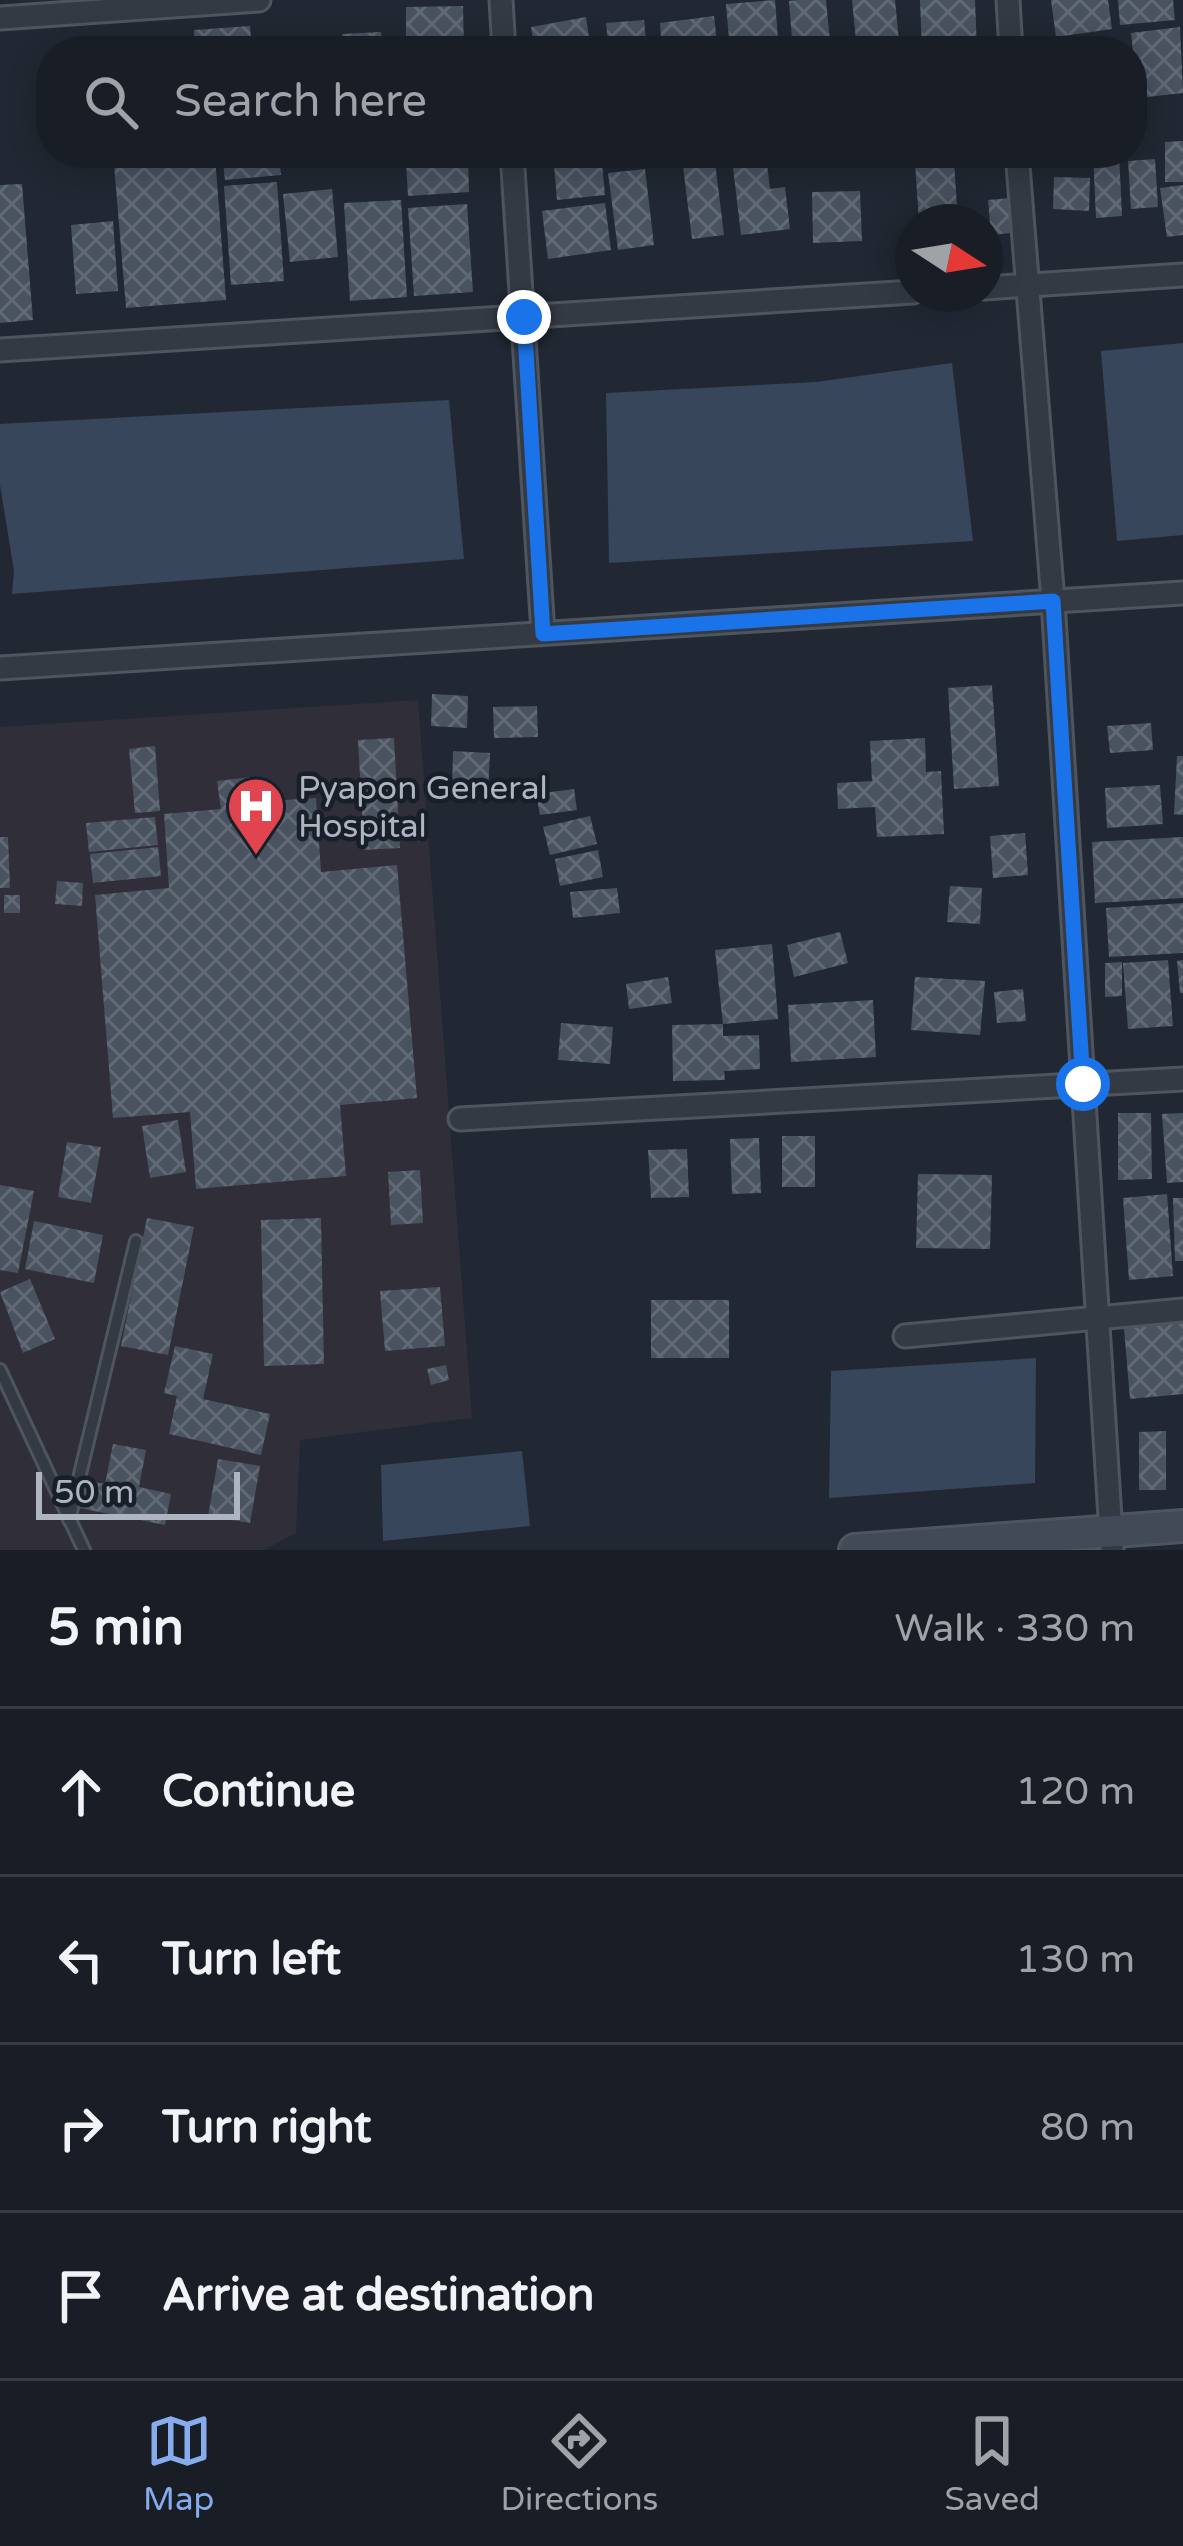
<!DOCTYPE html>
<html lang="en">
<head>
<meta charset="utf-8">
<style>
  :root { --surface:#191e26; --page:#262b32; --text:#f1f3f6; --muted:#9fa2a7; --line:#373c43; --accent:#86acee }
  body { margin:0; font-family:"Varela Round",sans-serif; background:var(--page); color:var(--text) }
  .compass { position:absolute; left:895px; top:204px; width:108px; height:108px; border-radius:50%; background:var(--surface); box-shadow:0 6px 30px #0003; rotate:102deg }
  .scale { position:absolute; left:36px; bottom:30px; width:204px; box-sizing:border-box; padding-left:12px; border:6px solid #aeb5c1; border-top:0; font-size:33px; line-height:42px; white-space:nowrap; color:#aeb5c1; -webkit-text-stroke:9px #191f29; paint-order:stroke }
  .stop { position:absolute; width:36px; height:36px; margin:-27px; border:9px solid #1a73e8; border-radius:50%; background:#fff }
  .stop.end { background:#1a73e8; border-color:#fff; box-shadow:0 3px 12px #0008 }
  .list { margin:0; padding:0; list-style:none }
  h2 { display:flex; justify-content:space-between; align-items:center; height:156px; margin:0; padding:0 48px; font-size:51px }
  h2 small { font-size:39px; font-weight:400; color:var(--muted) }
  .list li { display:grid; grid-template-columns:78px 1fr auto; gap:36px; align-items:center; box-sizing:border-box; height:168px; padding:0 48px; border-top:3px solid var(--line) }
  .list b { display:block; font-size:45px; white-space:nowrap }
  .list em { font-size:39px; font-style:normal; color:var(--muted) }
  .icon { flex:none; width:66px; height:66px; fill:none; stroke:currentColor; stroke-width:2; stroke-linecap:round; stroke-linejoin:round }
  .map { position:relative; flex:none; width:1183px; height:1550px; overflow:hidden }
  .search { position:absolute; background:var(--surface); box-shadow:0 6px 30px #0003; left:36px; right:36px; top:36px; height:132px; display:flex; align-items:center; gap:30px; box-sizing:border-box; padding:0 42px; border-radius:48px; color:var(--muted); font-size:45px }
  .sheet { height:828px; background:var(--surface) }
  nav { display:flex; justify-content:space-around; align-items:center; box-sizing:border-box; height:168px; border-top:3px solid var(--line); background:var(--surface); font-size:33px; color:var(--muted) }
  nav a { display:grid; justify-items:center; gap:6px }
  nav .on { color:var(--accent) }
  .map>svg:first-child { display:block }
  .medical { fill:#302e39 }
  .water { fill:#37465b }
  .building { fill:url(#building-cross-hatch) }
  .lines { fill:none; stroke-linecap:round; stroke-linejoin:round }
  .lane-casing { stroke:#4e555f; stroke-width:16 }
  .street-casing { stroke:#4e555f; stroke-width:27 }
  .secondary-casing { stroke:#4e555f; stroke-width:36 }
  .lane { stroke:#343a44; stroke-width:10 }
  .street { stroke:#343a44; stroke-width:21 }
  .secondary { stroke:#424957; stroke-width:30 }
  .route { stroke:#1a73e8; stroke-width:15 }
  .labels { text-anchor:middle; stroke-width:9; stroke-linejoin:round; paint-order:stroke }
  .poi-label { font-size:33px; fill:#aeb5c1; stroke:#191f29; text-anchor:start }
</style>
</head>
<body>
<div class="map">
<svg width="1183" height="1550" viewBox="0 0 1183 1550">
  <defs>
    <pattern id="building-cross-hatch" width="8" height="8" patternUnits="userSpaceOnUse" patternTransform="scale(3)"><rect width="8" height="8" fill="#49525f"/><path d="M0 0l8 8M0 8l8-8" fill="none" stroke="#616974"/></pattern>
  </defs>
  <rect width="100%" height="100%" fill="#212833"/>
  <polygon class="medical" points="418,700 472,1418 300,1440 296,1533 264,1550 0,1550 0,727"/>
  <g class="water">
    <polygon points="1183,343 1183,535 1117,541 1101,351"/>
    <polygon points="952,363 973,541 609,563 606,393 816,382"/>
    <polygon points="449,400 464,559 12,594 14,571 0,485 0,424"/>
    <polygon points="1036,1358 1035,1483 829,1498 831,1371"/>
    <polygon points="522,1451 530,1526 383,1541 381,1465"/>
  </g>
  <g class="building">
    <polygon points="775,0 779,51 730,51 726,4"/>
    <polygon points="799,0 826,0 831,51 793,51 789,1"/>
    <polygon points="852,0 895,0 900,51 857,51"/>
    <polygon points="920,0 975,0 977,51 922,51"/>
    <polygon points="1051,0 1108,0 1112,29 1056,37"/>
    <polygon points="1118,0 1173,0 1175,20 1120,25"/>
    <polygon points="463,6 464,51 406,51 406,7"/>
    <polygon points="714,16 718,51 662,51 660,23"/>
    <polygon points="586,17 591,51 535,51 531,27"/>
    <polygon points="644,20 647,51 609,51 606,23"/>
    <polygon points="250,26 252,51 195,51 194,30"/>
    <polygon points="1180,27 1183,93 1138,98 1131,33"/>
    <polygon points="381,32 382,51 343,51 342,34"/>
    <polygon points="321,38 321,51 281,51 281,40"/>
    <polygon points="171,43 172,51 128,51 127,46"/>
    <polygon points="1183,141 1183,182 1165,182 1165,142"/>
    <polygon points="222,153 279,153 281,175 225,180"/>
    <polygon points="553,153 601,153 605,195 557,200"/>
    <polygon points="1093,153 1119,153 1122,216 1096,218"/>
    <polygon points="766,155 770,189 785,187 790,229 741,235 732,159"/>
    <polygon points="215,156 226,300 126,308 114,164"/>
    <polygon points="468,158 469,192 408,196 406,162"/>
    <polygon points="1155,159 1158,207 1131,209 1128,161"/>
    <polygon points="954,161 958,222 919,222 915,163"/>
    <polygon points="715,162 724,235 692,239 683,166"/>
    <polygon points="645,169 654,245 618,250 608,173"/>
    <polygon points="1054,177 1090,178 1089,211 1053,209"/>
    <polygon points="277,182 284,281 231,285 224,186"/>
    <polygon points="22,184 33,320 0,323 0,185"/>
    <polygon points="1183,185 1183,235 1167,237 1160,188"/>
    <polygon points="332,189 338,257 290,262 283,194"/>
    <polygon points="860,191 862,241 813,243 812,192"/>
    <polygon points="1010,198 1012,233 991,235 988,200"/>
    <polygon points="401,200 407,297 350,301 344,203"/>
    <polygon points="605,203 611,250 548,259 542,211"/>
    <polygon points="467,204 473,292 414,296 408,208"/>
    <polygon points="113,221 118,291 76,294 71,225"/>
    <polygon points="992,685 999,786 954,789 948,688"/>
    <polygon points="432,694 468,696 467,728 431,726"/>
    <polygon points="537,706 538,737 494,738 493,707"/>
    <polygon points="1151,723 1153,750 1110,753 1107,726"/>
    <polygon points="394,738 400,848 364,850 358,740"/>
    <polygon points="925,738 926,772 941,771 944,834 877,837 875,807 838,809 837,783 872,781 870,741"/>
    <polygon points="155,746 160,811 135,813 129,749"/>
    <polygon points="453,751 490,753 488,793 452,792"/>
    <polygon points="1177,756 1183,756 1183,815 1174,814"/>
    <polygon points="251,777 255,802 316,798 321,872 397,865 417,1098 340,1105 346,1176 196,1189 190,1112 113,1118 95,895 169,888 164,814 221,809 217,781"/>
    <polygon points="1160,785 1163,824 1107,828 1105,788"/>
    <polygon points="574,789 577,810 540,815 536,794"/>
    <polygon points="590,816 597,844 550,855 543,827"/>
    <polygon points="155,817 158,845 89,852 86,823"/>
    <polygon points="1025,833 1028,875 993,878 990,836"/>
    <polygon points="0,837 8,837 10,888 0,888"/>
    <polygon points="1183,837 1183,898 1095,903 1092,842"/>
    <polygon points="158,847 161,876 93,883 90,854"/>
    <polygon points="598,850 603,877 560,886 555,859"/>
    <polygon points="57,881 83,883 82,906 55,904"/>
    <polygon points="950,886 982,888 980,924 947,922"/>
    <polygon points="617,888 620,913 573,918 570,892"/>
    <rect x="4" y="895" width="16" height="18"/>
    <polygon points="1183,903 1183,953 1109,957 1106,908"/>
    <polygon points="840,932 848,963 794,977 787,945"/>
    <polygon points="772,944 778,1019 723,1024 715,950"/>
    <polygon points="1168,960 1173,1026 1128,1029 1123,963"/>
    <polygon points="1183,960 1183,993 1180,993 1177,961"/>
    <polygon points="1122,962 1122,996 1105,997 1105,963"/>
    <polygon points="668,977 672,1003 629,1009 626,984"/>
    <polygon points="915,977 985,981 980,1035 911,1030"/>
    <polygon points="1023,989 1026,1021 997,1023 994,992"/>
    <polygon points="873,1000 876,1057 791,1062 788,1005"/>
    <polygon points="561,1023 613,1027 610,1064 558,1060"/>
    <polygon points="723,1024 723,1036 759,1035 760,1069 724,1071 725,1080 673,1081 672,1025"/>
    <polygon points="1118,1113 1151,1113 1152,1179 1118,1180"/>
    <polygon points="1183,1113 1183,1182 1167,1183 1162,1114"/>
    <polygon points="178,1120 186,1172 150,1178 142,1126"/>
    <rect x="782" y="1136" width="33" height="51"/>
    <polygon points="759,1138 761,1193 732,1194 730,1139"/>
    <polygon points="67,1142 101,1147 91,1203 58,1197"/>
    <polygon points="687,1149 689,1197 651,1198 648,1150"/>
    <polygon points="420,1170 423,1223 391,1225 388,1172"/>
    <polygon points="918,1174 992,1175 990,1249 916,1248"/>
    <polygon points="0,1185 34,1191 18,1273 0,1270"/>
    <polygon points="1167,1194 1173,1276 1129,1280 1123,1198"/>
    <polygon points="1173,1198 1183,1198 1183,1261 1175,1261"/>
    <polygon points="147,1218 194,1227 168,1355 121,1346"/>
    <polygon points="321,1218 324,1364 264,1366 261,1220"/>
    <polygon points="34,1221 103,1235 94,1283 25,1269"/>
    <polygon points="30,1279 55,1339 23,1353 0,1292"/>
    <polygon points="440,1287 445,1346 385,1351 380,1291"/>
    <rect x="651" y="1300" width="78" height="58"/>
    <polygon points="1183,1323 1183,1394 1130,1399 1124,1328"/>
    <polygon points="175,1346 213,1354 203,1399 270,1414 261,1455 169,1434 177,1396 164,1393"/>
    <polygon points="446,1365 449,1380 431,1385 427,1369"/>
    <polygon points="1166,1431 1166,1490 1139,1490 1139,1432"/>
    <polygon points="113,1444 146,1450 139,1487 171,1494 165,1525 79,1508 85,1480 105,1484"/>
    <polygon points="218,1459 260,1466 250,1523 208,1516"/>
  </g>
  <g class="lines">
    <defs>
      <g id="lane">
        <polyline points="0,1370 84,1550"/>
        <polyline points="69,1520 136,1241"/>
      </g>
      <g id="street">
        <polyline points="501,0 504,51"/>
        <polyline points="1008,0 1011,51"/>
        <polyline points="0,18 259,0"/>
        <polyline points="512,153 543,633"/>
        <polyline points="1017,153 1053,601 1112,1550"/>
        <polyline points="985,288 1183,275"/>
        <polyline points="0,350 913,292"/>
        <polyline points="0,668 1183,593"/>
        <polyline points="460,1119 1183,1079"/>
        <polyline points="905,1336 1183,1310"/>
      </g>
      <polyline id="secondary" points="855,1550 1183,1526"/>
    </defs>
    <use href="#lane" class="lane-casing"/>
    <use href="#street" class="street-casing"/>
    <use href="#secondary" class="secondary-casing"/>
    <use href="#lane" class="lane"/>
    <use href="#street" class="street"/>
    <use href="#secondary" class="secondary"/>
  </g>
  <g class="lines">
    <polyline class="route" points="524,317 543,634 1053,601 1083,1084"/>
  </g>
  <defs>
    <symbol id="hospital-pin" viewBox="-11 -11 22 30"><path d="M0 17L-7.5 6A9.5 9.5 0 1 1 7.5 6Z" fill="#e0444e" stroke="#191f29"/><path d="M-5-5h3v3.5h4V-5h3V5h-3V1.5h-4V5h-3Z" fill="#fff"/></symbol>
  </defs>
  <g fill-rule="evenodd">
    <use href="#hospital-pin" x="223" y="773" width="66" height="90"/>
  </g>
  <g class="labels">
    <g class="poi-label">
      <text x="298" y="799">Pyapon General<tspan x="298" dy="38">Hospital</tspan></text>
    </g>
  </g>
</svg>
<svg class="compass" viewBox="-18 -18 36 36"><path d="M0-13l5 13h-10z" fill="#e53935"/><path d="M0 13l5-13h-10z" fill="#9fa2a7"/></svg>
<div class="scale">50 m</div>
<div class="stop" style="left:1083px;top:1084px"></div>
<div class="stop end" style="left:524px;top:317px"></div>
<div class="search"><svg class="icon" aria-label="search" viewBox="0 0 24 24"><circle cx="10" cy="10" r="6"/><path d="M15 15l6 6"/></svg>Search here</div>
</div>
<section class="sheet">
<h2>5 min<small>Walk · 330 m</small></h2>
<ul class="list">
<li><svg class="icon" aria-label="ahead" viewBox="0 0 24 24"><path d="M12 20V5M6 11l6-6 6 6"/></svg><div><b>Continue</b></div><em>120 m</em></li>
<li><svg class="icon" aria-label="left" viewBox="0 0 24 24"><path d="M17 20v-9H6M10 6l-5 5 5 5"/></svg><div><b>Turn left</b></div><em>130 m</em></li>
<li><svg class="icon" aria-label="right" viewBox="0 0 24 24"><path d="M7 20v-9h11M14 6l5 5-5 5"/></svg><div><b>Turn right</b></div><em>80 m</em></li>
<li><svg class="icon" aria-label="arrive" viewBox="0 0 24 24"><path d="M6 21V4h12l-3 4 3 4H6"/></svg><div><b>Arrive at destination</b></div></li>
</ul>
</section>
<nav>
<a class="on"><svg class="icon" aria-label="map" viewBox="0 0 24 24"><path d="M3 6l6-2 6 2 6-2v14l-6 2-6-2-6 2zM9 4v14M15 6v14"/></svg>Map</a>
<a><svg class="icon" aria-label="directions" viewBox="0 0 24 24"><path d="M12 3l9 9-9 9-9-9zM9 14v-3h6M13 9l2 2-2 2"/></svg>Directions</a>
<a><svg class="icon" aria-label="saved" viewBox="0 0 24 24"><path d="M7 4h10v16l-5-4-5 4z"/></svg>Saved</a>
</nav>
</body>
</html>
